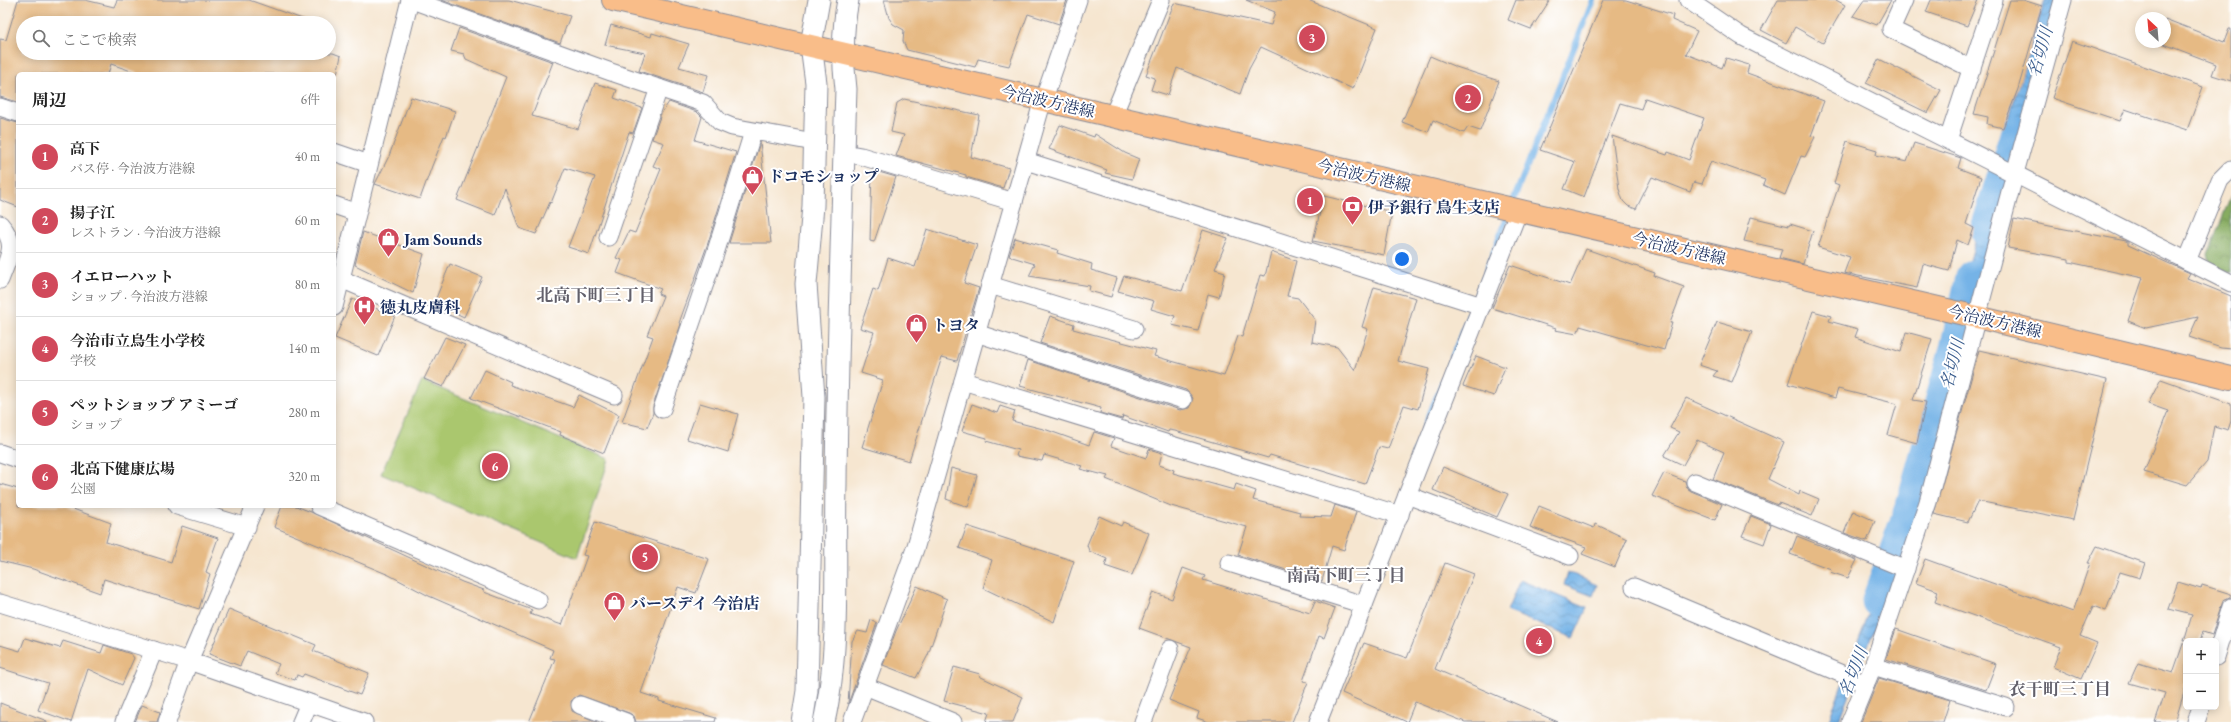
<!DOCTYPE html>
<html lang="ja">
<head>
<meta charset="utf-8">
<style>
  :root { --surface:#fff; --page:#f6f6f6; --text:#222; --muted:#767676; --line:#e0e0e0; --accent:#d1495b }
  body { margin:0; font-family:"EB Garamond","Noto Serif JP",serif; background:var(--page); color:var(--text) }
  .controls { position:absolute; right:12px; bottom:12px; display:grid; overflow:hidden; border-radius:6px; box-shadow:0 2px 10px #0003 }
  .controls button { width:36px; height:36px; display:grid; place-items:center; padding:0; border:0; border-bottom:1px solid var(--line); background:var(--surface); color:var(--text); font:20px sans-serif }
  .compass { position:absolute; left:2135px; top:12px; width:36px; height:36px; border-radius:50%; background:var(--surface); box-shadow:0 2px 10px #0003; rotate:334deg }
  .you { position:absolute; left:1402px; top:259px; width:14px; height:14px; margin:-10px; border:3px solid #fff; border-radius:50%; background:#1a73e8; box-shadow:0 0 0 6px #1a73e833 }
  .badge { display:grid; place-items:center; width:26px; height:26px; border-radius:50%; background:var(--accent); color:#fff; font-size:13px; font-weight:700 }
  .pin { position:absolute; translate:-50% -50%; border:2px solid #fff; box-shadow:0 1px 4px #0006 }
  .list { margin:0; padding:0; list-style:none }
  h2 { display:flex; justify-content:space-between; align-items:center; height:52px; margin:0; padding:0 16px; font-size:17px }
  h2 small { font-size:13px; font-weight:400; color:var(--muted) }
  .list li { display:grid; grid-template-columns:26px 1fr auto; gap:12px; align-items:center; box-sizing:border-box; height:64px; padding:0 16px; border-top:1px solid var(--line) }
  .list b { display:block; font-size:15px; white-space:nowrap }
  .list p { margin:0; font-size:13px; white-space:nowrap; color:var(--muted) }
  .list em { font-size:13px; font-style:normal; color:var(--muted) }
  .icon { flex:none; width:22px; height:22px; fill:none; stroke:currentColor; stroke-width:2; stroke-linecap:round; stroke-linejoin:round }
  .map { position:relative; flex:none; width:2231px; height:722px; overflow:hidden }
  .search { position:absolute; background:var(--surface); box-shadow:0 2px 10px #0003; left:16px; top:16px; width:320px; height:44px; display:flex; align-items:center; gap:10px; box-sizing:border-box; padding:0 14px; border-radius:22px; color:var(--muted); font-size:15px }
  .panel { position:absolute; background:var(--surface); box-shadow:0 2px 10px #0003; left:16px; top:72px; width:320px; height:436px; border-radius:6px }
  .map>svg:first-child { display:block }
  .forest { fill:url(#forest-crowns); stroke:#516e60 }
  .park { fill:#aac76e; stroke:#627b66 }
  .water { fill:url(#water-waves); stroke:#4871a2 }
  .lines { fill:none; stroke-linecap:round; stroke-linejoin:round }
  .stream { stroke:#74b3e7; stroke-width:6 }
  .river { stroke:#74b3e7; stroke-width:35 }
  .building { fill:#e6ba84 }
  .minor-casing { stroke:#888a97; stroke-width:19 }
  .tertiary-casing { stroke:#888a97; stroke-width:23 }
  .primary-casing { stroke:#888a97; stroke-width:24 }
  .minor { stroke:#fff; stroke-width:17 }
  .tertiary { stroke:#fff; stroke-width:21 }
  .primary { stroke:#f9bd89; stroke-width:22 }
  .labels { text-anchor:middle; stroke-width:4; stroke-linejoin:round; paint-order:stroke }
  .street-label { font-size:16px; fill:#1b2f5e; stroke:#fff }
  .poi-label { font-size:16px; font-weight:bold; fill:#1b2f5e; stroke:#fff; text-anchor:start }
  .water-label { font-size:17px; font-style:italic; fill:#3a5d8e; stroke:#fff }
  .neighbourhood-label { font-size:17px; font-weight:bold; fill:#62606b; stroke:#fff }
</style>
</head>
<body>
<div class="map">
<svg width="2231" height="722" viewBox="0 0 2231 722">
  <defs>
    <pattern id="forest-crowns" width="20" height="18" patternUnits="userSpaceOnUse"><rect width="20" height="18" fill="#87ac61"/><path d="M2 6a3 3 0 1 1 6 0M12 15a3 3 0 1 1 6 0" fill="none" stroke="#6e8c53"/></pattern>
    <pattern id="water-waves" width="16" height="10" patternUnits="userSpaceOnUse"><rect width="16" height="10" fill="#74b3e7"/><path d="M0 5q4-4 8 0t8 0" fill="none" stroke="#5e92be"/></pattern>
  </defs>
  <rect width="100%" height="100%" fill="#fff"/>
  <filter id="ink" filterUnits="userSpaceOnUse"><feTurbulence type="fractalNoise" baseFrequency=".025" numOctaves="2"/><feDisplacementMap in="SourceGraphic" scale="8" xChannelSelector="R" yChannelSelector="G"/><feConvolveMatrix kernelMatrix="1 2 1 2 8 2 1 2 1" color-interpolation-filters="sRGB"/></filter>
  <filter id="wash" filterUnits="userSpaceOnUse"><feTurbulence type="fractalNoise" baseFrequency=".012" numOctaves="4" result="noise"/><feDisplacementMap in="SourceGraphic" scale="16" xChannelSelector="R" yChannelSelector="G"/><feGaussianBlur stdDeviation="0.9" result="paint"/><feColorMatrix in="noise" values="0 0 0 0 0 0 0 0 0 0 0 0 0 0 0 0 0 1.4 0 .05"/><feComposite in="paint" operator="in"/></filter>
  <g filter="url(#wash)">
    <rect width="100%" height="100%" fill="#f6e6d0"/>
    <polygon class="forest" points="2231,195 2231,273 2210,262 2208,254"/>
    <polygon class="park" points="422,381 609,459 577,558 381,474"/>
    <g class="water">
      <polygon points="2045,0 2057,0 2012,162 1997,157"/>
      <polygon points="1992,181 2005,184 1970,307 1958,304"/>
      <polygon points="1952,335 1966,339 1946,417 1932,413"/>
      <polygon points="1923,438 1937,442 1929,475 1915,471"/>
      <polygon points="1913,482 1925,485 1914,519 1903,515"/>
      <polygon points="1886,568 1897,571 1838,722 1828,722"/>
      <polygon points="1568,572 1597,585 1593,596 1564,585"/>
      <polygon points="1520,580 1587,608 1573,638 1507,611"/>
    </g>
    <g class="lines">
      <g class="stream">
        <polyline points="1512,204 1593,0"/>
        <polyline points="1414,454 1509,213"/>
      </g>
      <g class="river">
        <polyline points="1988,229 2018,132"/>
        <polyline points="1879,601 1913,505 1957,349 1973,277"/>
      </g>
    </g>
    <g id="blocks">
      <g class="building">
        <polygon points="18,0 85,0 114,7 117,0 249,0 308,21 307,23 23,23 23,53 333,53 341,56 337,74 140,74 111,64 108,74 18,74 18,102 0,97 0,39 6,40"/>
        <polygon points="441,0 509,0 570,16 560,43"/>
        <polygon points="884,0 1067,0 1059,24 1028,14 1009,66 978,59 975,67 907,50 903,41 904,30 893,24 889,18"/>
        <polygon points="1246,0 1308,0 1377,28 1353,89 1261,47 1249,69 1240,94 1177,68 1168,95 1151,90 1155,78 1146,75 1174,3 1271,25 1275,12"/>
        <polygon points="1516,0 1550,0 1531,29 1508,20"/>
        <polygon points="1603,0 1626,0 1673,15 1672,20 1697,31 1686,54 1722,68 1726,58 1749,65 1747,73 1824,101 1811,136 1815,137 1805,157 1801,156 1785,195 1763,185 1765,180 1711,161 1702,184 1694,182 1690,192 1652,177 1636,209 1628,206 1623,201 1619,189 1612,136 1667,155 1668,152 1689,160 1704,118 1645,98 1641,109 1620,103 1584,197 1564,189 1575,162 1540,150"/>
        <polygon points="1778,0 1836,0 1845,5 1823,43 1795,27 1786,43 1761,30"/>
        <polygon points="1864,0 1891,0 1877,25 1853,16"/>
        <polygon points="1931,0 1978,0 1967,26 1926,12"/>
        <polygon points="2010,0 2023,0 2042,6 2018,89 2003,128 1987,124 1988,117 1974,114"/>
        <polygon points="2165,19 2224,42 2229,29 2231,29 2231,81 2212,75 2216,64 2159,42 2165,42"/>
        <polygon points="611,25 651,37 652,33 689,44 679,67 708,75 703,92 639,71 645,53 605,45"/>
        <polygon points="459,28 553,62 532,116 578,129 595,83 617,90 614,98 642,108 633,133 629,132 589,254 568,247 595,177 565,168 551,203 550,202 536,234 519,228 505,188 495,215 457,200 506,77 466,59 464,54 451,51"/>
        <polygon points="2072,41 2203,87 2187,130 2125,109 2120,121 2052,98"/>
        <polygon points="1430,56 1456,67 1499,81 1480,131 1468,127 1464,133 1433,120 1428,132 1402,122"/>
        <polygon points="1879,59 1941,90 1928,113 1866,83"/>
        <polygon points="411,97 455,111 446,137 444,136 432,166 420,199 375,184 389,156"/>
        <polygon points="904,99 979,115 971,157 1009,168 1003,188 966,177 966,175 896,156 904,135 891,132 897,103"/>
        <polygon points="669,102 697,112 702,117 695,140 736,152 708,243 679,323 681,324 653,406 653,413 647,428 622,422 653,337 647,335 663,296 658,294 661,289 617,273 622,260 616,258 629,231 635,233 661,169 653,166 664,143 652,139 661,114"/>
        <polygon points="0,118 18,123 18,207 0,200"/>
        <polygon points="1060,125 1094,137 1095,134 1125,153 1139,159 1132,179 1105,173 1107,170 1049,149"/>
        <polygon points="1847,141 1877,150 1876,155 1907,162 1914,143 1961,158 1958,168 1981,177 1966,224 1974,228 1968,245 1957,240 1949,271 1923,264 1917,288 1844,273 1850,257 1818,247 1839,185 1834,183"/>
        <polygon points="760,142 771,243 729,243"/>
        <polygon points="872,170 896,177 874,242 870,241"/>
        <polygon points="1324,196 1392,212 1384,255 1313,241"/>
        <polygon points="1751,217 1789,226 1790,224 1813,231 1803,264 1779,258 1782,249 1744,241"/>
        <polygon points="2014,219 2126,241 2128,242 2128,245 2190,273 2187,278 2231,296 2231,349 2221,348 2189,337 2198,317 2146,328 2128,321 2143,278 2069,262 2069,259 2008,248"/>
        <polygon points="927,229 977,245 964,283 979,288 957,361 942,357 909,461 862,447 883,380 861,373 874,332 860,328 873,289 878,291 888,258 915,267"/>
        <polygon points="1203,230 1228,238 1215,269 1225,272 1219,297 1208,294 1198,331 1172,325 1175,316 1151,309 1154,301 1118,291 1124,276 1182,291"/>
        <polygon points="363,232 424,254 413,293 355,265"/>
        <polygon points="1015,238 1058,250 1057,253 1092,264 1091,270 1117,278 1111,297 1089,291 1090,286 1029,276 1035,264 1009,256"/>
        <polygon points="1586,249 1655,273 1654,276 1684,287 1670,323 1672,323 1664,350 1580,326 1577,334 1555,330 1556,328 1492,308 1510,265 1570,285"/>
        <polygon points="1271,252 1296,261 1287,296 1298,298 1315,320 1312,342 1337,347 1355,370 1368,329 1362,327 1374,287 1416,298 1398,361 1429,369 1418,409 1404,405 1388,449 1379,447 1365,484 1270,455 1268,458 1175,431 1169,430 1168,432 1123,416 1122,419 1100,413 1101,408 1020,386 1028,360 1180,410 1189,408 1193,398 1186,390 1040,343 1050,316 1074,324 1073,329 1156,351 1154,356 1224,376 1238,336 1242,337 1260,275 1265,276"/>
        <polygon points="450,264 482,277 464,317 434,303"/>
        <polygon points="352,299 395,316 378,356 335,338"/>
        <polygon points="1813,311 1831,316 1829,321 1858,329 1855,337 1901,352 1906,332 1932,339 1913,400 1926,402 1917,443 1888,435 1897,404 1838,389 1835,398 1788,384"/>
        <polygon points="1717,322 1752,332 1732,382 1713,376 1717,371 1699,365"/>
        <polygon points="445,337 465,345 443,387 424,379"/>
        <polygon points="1979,350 2107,380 2073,520 1978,501 1968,522 1934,514"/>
        <polygon points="1476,356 1505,367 1494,396 1463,386"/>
        <polygon points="485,370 511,382 510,385 573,407 579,395 619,415 604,453 560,435 561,432 471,398"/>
        <polygon points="2161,379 2231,404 2231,421 2228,430 2214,426 2207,462 2187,485 2144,472 2168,411 2148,404"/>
        <polygon points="1686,398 1784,442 1768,479 1799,495 1800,491 1819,499 1812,516 1779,503 1778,505 1713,479 1724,452 1697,440 1683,465 1664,456 1679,432 1670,428"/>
        <polygon points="700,403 738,414 728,452 687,439"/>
        <polygon points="972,404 997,413 1000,406 1015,411 1012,421 1047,430 1089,445 1094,432 1114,438 1111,446 1146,458 1149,449 1162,453 1159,465 1174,470 1173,473 1234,490 1236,484 1256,491 1253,500 1300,512 1299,516 1331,517 1335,505 1356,512 1344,550 1332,546 1322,581 1238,555 1247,527 1171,506 1106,479 1108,476 1080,469 1082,466 1044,455 1042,461 1016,456 1018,450 986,441 987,438 962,431"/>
        <polygon points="1443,467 1508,494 1497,517 1433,490"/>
        <polygon points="951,468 977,475 968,507 946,499"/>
        <polygon points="1664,473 1685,481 1687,488 1691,491 1722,504 1715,520 1652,496"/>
        <polygon points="0,484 18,489 18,506 65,506 111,523 106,542 171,562 182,526 218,538 206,572 210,574 199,609 104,579 100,593 33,569 0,561"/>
        <polygon points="282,506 296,506 311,512 462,582 484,590 484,592 532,610 530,614 562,625 587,556 583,555 595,522 709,559 696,593 678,587 641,693 659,699 659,701 716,718 715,722 636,722 634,716 629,713 579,695 571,701 572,711 597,722 529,722 555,659 550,658 553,650 429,596 389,575 274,527"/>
        <polygon points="1539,506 1594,528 1595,524 1627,539 1615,567 1582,554 1586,547 1530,527"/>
        <polygon points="1853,511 1875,521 1867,541 1844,533"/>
        <polygon points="1099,516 1121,526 1123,522 1149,533 1132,575 1105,566 1107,559 1089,551 1087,545"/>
        <polygon points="1751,516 1771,524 1764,544 1742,536"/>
        <polygon points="967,526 1074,561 1054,622 983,588 992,560 959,548"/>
        <polygon points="1797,536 1857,560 1848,578 1830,572 1831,569 1790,554"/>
        <polygon points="2097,546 2145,563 2140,578 2120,572 2106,611 2093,606 2080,636 2097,643 2081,679 2053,667 2061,647 1935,602 1938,591 1916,583 1925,559 2073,612 2090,563 2088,563"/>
        <polygon points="1445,563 1474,574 1435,669 1558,722 1465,722 1415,702 1407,722 1342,693 1364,643 1407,658"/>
        <polygon points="1183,568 1205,576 1203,580 1310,613 1315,601 1335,608 1324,638 1319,636 1303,681 1308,682 1292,722 1209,722 1197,718 1199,712 1169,700 1191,647 1139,628 1153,592 1172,599"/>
        <polygon points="2178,582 2201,589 2202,585 2231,594 2231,597 2224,599 2222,604 2212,635 2203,632 2200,641 2184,641 2192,615 2168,609"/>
        <polygon points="917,586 947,599 928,655 916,678 883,665 896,631"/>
        <polygon points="229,609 316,645 313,651 369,673 360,695 304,674 302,677 297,675 295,680 275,673 279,664 247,651 240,666 209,654"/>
        <polygon points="871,620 877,623 848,704 852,641 858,631 867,633"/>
        <polygon points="1896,629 1996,664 1986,690 1886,659"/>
        <polygon points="25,638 60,648 63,641 101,653 104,645 131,654 134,658 122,685 88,669 71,722 38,710 48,683 0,668 0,645 20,651"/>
        <polygon points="2183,644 2186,644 2186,686 2175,722 2155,722 2165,693 2129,683 2138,663 2173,673"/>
        <polygon points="954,667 980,674 979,676 1023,697 1013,722 986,722 989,713 944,701"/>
        <polygon points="1879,678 1950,700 1943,722 1861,722"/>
        <polygon points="0,703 47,721 47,722 0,722"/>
        <polygon points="142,705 160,712 157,722 135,722"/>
      </g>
    </g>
  </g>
  <g filter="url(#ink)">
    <use href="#blocks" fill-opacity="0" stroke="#888a97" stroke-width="1"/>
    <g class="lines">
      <defs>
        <g id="minor">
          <polyline points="412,0 611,72 703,103 720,122 732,127 814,142"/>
          <polyline points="1688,0 1741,36 2231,283"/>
          <polyline points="1904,0 1891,29 1972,69"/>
          <polyline points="0,107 18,113"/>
          <polyline points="1113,116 1161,0"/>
          <polyline points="1948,140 1994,0"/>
          <polyline points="334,152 369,164"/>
          <polyline points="844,153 861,156 1014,202"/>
          <polyline points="1026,161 1482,306"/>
          <polyline points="334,205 357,213"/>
          <path d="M0,224c19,21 8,33 0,56"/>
          <polyline points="608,237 659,88"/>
          <polyline points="2187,261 2220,180 2231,169"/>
          <polyline points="341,279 614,395"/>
          <polyline points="990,285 1134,329"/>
          <polyline points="334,307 410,0"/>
          <polyline points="976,333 1183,400"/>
          <polyline points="963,381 1400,515"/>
          <polyline points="662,409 715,254 753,132"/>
          <polyline points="0,453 18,459"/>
          <polyline points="1695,482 1906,569"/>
          <polyline points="1407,495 1570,556"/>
          <polyline points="177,506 247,527"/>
          <polyline points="319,506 538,600"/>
          <polyline points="1229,563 1364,605"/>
          <polyline points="1634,587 1866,684"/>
          <polyline points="0,603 189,661 364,722"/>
          <polyline points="2216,657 2231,607"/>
          <polyline points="1873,666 2006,707"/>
          <polyline points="865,686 953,722"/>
          <polyline points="580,705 626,722"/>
          <polyline points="124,722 154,650"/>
          <polyline points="167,722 189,661 255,506"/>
          <polyline points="301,722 309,703"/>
          <polyline points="852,722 916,546 1040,110 1078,0"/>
          <polyline points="1143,722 1170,649"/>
          <polyline points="1318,722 1519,210"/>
          <polyline points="1850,722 1873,666 1928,502 2015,173 2063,0"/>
          <polyline points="2196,722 2201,707"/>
        </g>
        <g id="tertiary">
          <polyline points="802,722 807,691 814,397 806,284 813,206 816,83 811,45 819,0"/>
          <path d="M824,722c17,-74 10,-162 12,-238 1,-132 6,-264 10,-395 -4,-31 -4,-58 2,-89"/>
        </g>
        <polyline id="primary" points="613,0 1977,317 2231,378"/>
      </defs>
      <use href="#minor" class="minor-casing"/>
      <use href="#tertiary" class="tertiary-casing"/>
      <use href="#primary" class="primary-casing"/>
      <use href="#minor" class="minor"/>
      <use href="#tertiary" class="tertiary"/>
      <use href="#primary" class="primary"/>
    </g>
  </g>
  <defs>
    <symbol id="shop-pin" viewBox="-11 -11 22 30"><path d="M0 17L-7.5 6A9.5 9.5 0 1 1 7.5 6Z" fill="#d1495b" stroke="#fff"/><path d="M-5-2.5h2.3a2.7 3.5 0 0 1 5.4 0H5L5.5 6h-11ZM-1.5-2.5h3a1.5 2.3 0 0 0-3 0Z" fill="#fff"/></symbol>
    <symbol id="bank-pin" viewBox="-11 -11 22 30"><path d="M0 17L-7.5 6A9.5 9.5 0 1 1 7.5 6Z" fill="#d1495b" stroke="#fff"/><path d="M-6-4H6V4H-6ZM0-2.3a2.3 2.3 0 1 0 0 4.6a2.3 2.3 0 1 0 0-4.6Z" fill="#fff"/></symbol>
    <symbol id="hospital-pin" viewBox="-11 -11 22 30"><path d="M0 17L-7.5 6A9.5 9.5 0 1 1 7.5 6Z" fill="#d1495b" stroke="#fff"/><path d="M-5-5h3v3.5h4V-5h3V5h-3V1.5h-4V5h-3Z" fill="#fff"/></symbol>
  </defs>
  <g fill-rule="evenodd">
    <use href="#shop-pin" x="740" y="164" width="25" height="34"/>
    <use href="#bank-pin" x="1340" y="194" width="25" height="34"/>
    <use href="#shop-pin" x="376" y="226" width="25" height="34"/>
    <use href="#hospital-pin" x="352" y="294" width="25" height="34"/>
    <use href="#shop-pin" x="904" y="312" width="25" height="34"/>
    <use href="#shop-pin" x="602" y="590" width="25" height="34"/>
  </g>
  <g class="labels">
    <g class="street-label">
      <text transform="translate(1048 101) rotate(13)" y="6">今治波方港線</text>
      <text transform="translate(1364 175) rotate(13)" y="6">今治波方港線</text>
      <text transform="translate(1679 248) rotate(13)" y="6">今治波方港線</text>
      <text transform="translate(1995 321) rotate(13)" y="6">今治波方港線</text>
    </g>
    <g class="poi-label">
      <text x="768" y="182">ドコモショップ</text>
      <text x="1368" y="213">伊予銀行 鳥生支店</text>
      <text x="404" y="245">Jam Sounds</text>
      <text x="380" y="313">徳丸皮膚科</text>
      <text x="932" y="331">トヨタ</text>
      <text x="630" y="609">バースデイ 今治店</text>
    </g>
    <g class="water-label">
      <text transform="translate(2040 52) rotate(-74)" y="6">名切川</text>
      <text transform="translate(1952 364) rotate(-76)" y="6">名切川</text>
      <text transform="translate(1853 672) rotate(-69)" y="6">名切川</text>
    </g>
    <g class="neighbourhood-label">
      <text x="596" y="301">北高下町三丁目</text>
      <text x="1346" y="581">南高下町三丁目</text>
      <text x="2060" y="695">衣干町三丁目</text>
    </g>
  </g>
</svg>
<div class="controls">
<button>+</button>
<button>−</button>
</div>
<svg class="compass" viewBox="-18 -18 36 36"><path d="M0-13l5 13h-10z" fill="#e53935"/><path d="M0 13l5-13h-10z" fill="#767676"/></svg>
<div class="you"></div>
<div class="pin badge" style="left:1310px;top:201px">1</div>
<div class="pin badge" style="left:1468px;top:98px">2</div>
<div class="pin badge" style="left:1312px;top:38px">3</div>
<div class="pin badge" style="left:1539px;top:641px">4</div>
<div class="pin badge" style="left:645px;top:557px">5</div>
<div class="pin badge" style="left:495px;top:466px">6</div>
<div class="search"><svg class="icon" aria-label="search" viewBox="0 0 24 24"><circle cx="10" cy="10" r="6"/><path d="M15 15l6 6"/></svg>ここで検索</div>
<section class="panel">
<h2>周辺<small>6件</small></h2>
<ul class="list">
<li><span class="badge">1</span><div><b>高下</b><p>バス停 · 今治波方港線</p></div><em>40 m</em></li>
<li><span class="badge">2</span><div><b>揚子江</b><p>レストラン · 今治波方港線</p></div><em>60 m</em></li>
<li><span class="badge">3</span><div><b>イエローハット</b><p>ショップ · 今治波方港線</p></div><em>80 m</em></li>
<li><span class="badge">4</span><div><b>今治市立鳥生小学校</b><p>学校</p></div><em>140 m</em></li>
<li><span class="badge">5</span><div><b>ペットショップ アミーゴ</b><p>ショップ</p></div><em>280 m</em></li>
<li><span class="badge">6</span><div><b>北高下健康広場</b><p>公園</p></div><em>320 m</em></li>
</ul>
</section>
</div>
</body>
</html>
